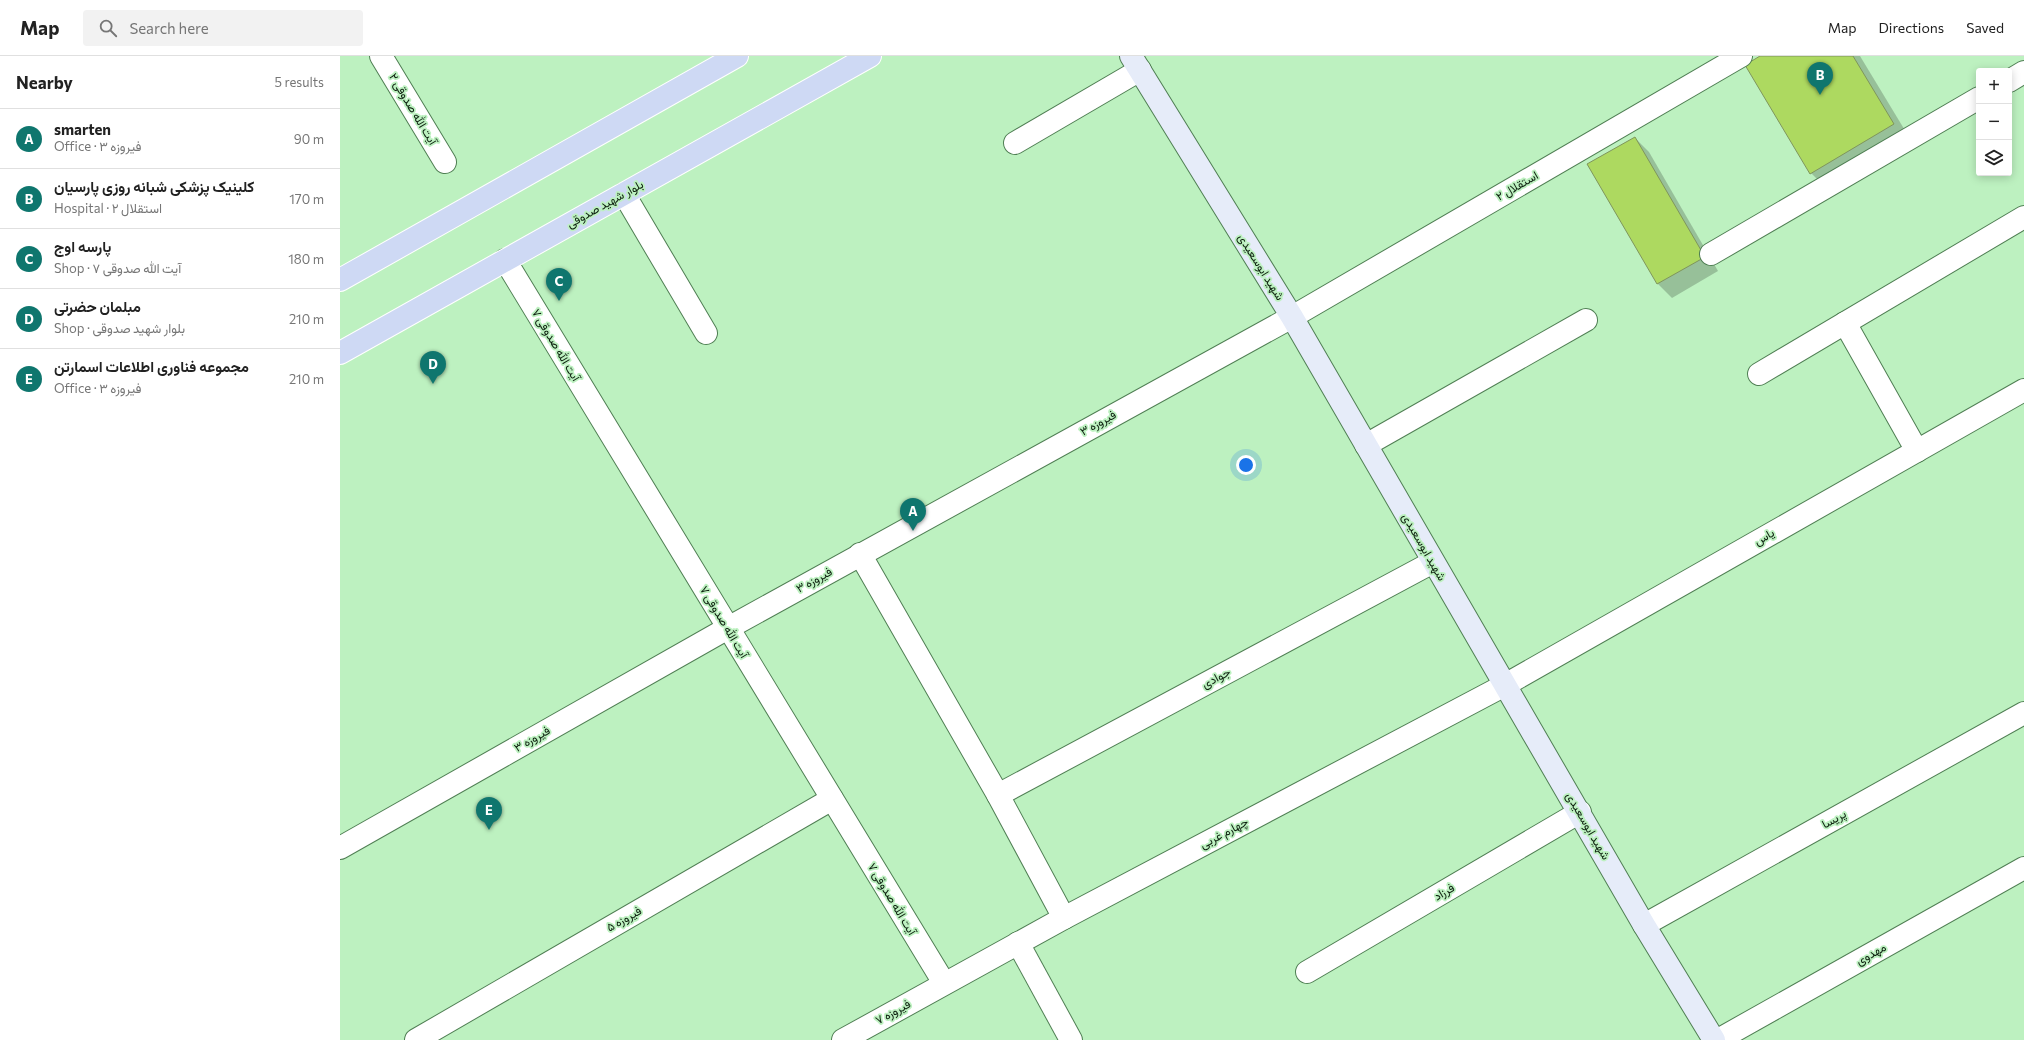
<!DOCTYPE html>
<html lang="en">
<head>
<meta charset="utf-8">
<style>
  :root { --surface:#fff; --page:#f2f2f2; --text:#222; --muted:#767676; --line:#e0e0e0; --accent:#0f766e }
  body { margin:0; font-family:Commissioner,Vazirmatn,sans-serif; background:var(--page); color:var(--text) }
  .controls { position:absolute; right:12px; top:12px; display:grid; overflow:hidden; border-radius:4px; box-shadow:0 2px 10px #0003 }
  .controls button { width:36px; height:36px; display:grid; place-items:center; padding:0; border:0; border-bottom:1px solid var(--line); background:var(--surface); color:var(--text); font:20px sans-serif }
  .you { position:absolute; left:906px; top:409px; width:14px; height:14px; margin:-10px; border:3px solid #fff; border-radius:50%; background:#1a73e8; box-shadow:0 0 0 6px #1a73e833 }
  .badge { display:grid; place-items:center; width:26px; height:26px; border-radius:50%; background:var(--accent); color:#fff; font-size:13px; font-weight:700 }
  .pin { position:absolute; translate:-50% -33px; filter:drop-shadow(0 1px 2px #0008) }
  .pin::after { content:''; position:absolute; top:21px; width:14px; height:12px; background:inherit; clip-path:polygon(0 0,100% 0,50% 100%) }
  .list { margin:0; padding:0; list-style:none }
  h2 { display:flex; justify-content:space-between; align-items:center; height:52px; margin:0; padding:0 16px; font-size:17px }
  h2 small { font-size:13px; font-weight:400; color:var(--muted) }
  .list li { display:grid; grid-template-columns:26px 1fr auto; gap:12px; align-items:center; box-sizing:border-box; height:60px; padding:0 16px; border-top:1px solid var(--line) }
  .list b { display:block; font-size:15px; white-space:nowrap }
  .list p { margin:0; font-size:13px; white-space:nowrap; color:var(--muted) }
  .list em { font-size:13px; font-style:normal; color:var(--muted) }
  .icon { flex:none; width:22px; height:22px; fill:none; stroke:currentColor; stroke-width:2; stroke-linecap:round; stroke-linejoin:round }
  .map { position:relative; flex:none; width:1684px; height:984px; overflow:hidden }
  header { display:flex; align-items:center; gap:24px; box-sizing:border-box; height:56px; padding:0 20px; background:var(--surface); border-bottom:1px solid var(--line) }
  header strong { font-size:19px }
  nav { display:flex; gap:22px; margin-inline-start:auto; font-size:14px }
  .search { width:280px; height:36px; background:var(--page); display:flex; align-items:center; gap:10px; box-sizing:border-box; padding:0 14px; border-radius:4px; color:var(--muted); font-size:15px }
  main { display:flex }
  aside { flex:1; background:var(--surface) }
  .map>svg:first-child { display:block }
  .shadow { fill:#0003 }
  .building { fill:#add960; stroke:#7f955c }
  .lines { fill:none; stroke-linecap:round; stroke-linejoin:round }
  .street-casing { stroke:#507f54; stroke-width:24 }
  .secondary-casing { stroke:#507f54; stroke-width:24 }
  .primary-casing { stroke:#fff; stroke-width:24 }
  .street { stroke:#fff; stroke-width:22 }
  .secondary { stroke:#e6ecf9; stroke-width:22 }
  .primary { stroke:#ced9f4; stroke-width:22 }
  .labels { text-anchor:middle; stroke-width:3.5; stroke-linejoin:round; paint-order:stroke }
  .street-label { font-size:12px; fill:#0d200f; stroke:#bdf1c0 }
</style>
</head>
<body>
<header>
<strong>Map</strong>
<div class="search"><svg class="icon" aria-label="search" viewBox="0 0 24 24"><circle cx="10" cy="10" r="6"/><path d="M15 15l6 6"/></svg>Search here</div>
<nav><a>Map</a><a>Directions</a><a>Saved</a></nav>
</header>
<main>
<aside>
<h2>Nearby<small>5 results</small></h2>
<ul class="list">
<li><span class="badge">A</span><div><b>smarten</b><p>Office · فیروزه ۳</p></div><em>90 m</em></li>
<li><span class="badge">B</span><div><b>کلینیک پزشکی شبانه روزی پارسیان</b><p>Hospital · استقلال ۲</p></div><em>170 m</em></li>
<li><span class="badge">C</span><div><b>پارسه اوج</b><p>Shop · آیت الله صدوقی ۷</p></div><em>180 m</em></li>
<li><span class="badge">D</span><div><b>مبلمان حضرتی</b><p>Shop · بلوار شهید صدوقی</p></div><em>210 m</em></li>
<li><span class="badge">E</span><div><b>مجموعه فناوری اطلاعات اسمارتن</b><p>Office · فیروزه ۳</p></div><em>210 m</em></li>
</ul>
</aside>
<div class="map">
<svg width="1684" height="984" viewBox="0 0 1684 984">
  <rect width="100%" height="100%" fill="#bdf1c0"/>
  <g class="shadow">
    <polygon points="1422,0 1520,0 1572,86 1489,135 1471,117 1406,9"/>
    <polygon points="1295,82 1309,96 1378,215 1332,242 1318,228 1248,109"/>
  </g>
  <g class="building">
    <polygon points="1420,0 1513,0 1554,68 1470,118 1405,9"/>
    <polygon points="1295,81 1365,201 1317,228 1247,108"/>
  </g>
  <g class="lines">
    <defs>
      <g id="street">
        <polyline points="41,0 105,106"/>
        <polyline points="1669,25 1684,16"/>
        <polyline points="675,87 800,14"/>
        <polyline points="284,138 366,277"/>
        <polyline points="1371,198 1639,42"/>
        <polyline points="165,204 604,927"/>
        <polyline points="1505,267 1577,395"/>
        <polyline points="1419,318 1684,161"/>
        <polyline points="1026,389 1246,264"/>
        <polyline points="520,498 658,739 724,862"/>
        <polyline points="658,739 1093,506"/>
        <polyline points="0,792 388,572 952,261 1401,0"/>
        <polyline points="1304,869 1684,657"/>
        <polyline points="678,887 731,984"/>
        <polyline points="967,916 1240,756"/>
        <polyline points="76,984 492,743"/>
        <polyline points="503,984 724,862 1165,629 1684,334"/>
        <polyline points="1378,984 1684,812"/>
      </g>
      <polyline id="secondary" points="791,0 952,261 1304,869 1374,984"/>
      <g id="primary">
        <polyline points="0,224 397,0"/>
        <polyline points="0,297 530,0"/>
      </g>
    </defs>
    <use href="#street" class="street-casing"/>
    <use href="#secondary" class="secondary-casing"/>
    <use href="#primary" class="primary-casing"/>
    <use href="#street" class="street"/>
    <use href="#secondary" class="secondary"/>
    <use href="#primary" class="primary"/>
  </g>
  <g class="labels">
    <g class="street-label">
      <text transform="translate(73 53) rotate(59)" y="4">آیت الله صدوقی ۲</text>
      <text transform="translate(1177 130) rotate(-30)" y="4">استقلال ۲</text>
      <text transform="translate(265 148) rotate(-29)" y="4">بلوار شهید صدوقی</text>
      <text transform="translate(921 211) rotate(58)" y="4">شهید ابوسعیدی</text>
      <text transform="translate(216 289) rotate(59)" y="4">آیت الله صدوقی ۷</text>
      <text transform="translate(758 367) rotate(-29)" y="4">فیروزه ۳</text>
      <text transform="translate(1424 481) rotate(-30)" y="4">یاس</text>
      <text transform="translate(1084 491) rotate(60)" y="4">شهید ابوسعیدی</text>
      <text transform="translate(474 524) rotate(-29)" y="4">فیروزه ۳</text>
      <text transform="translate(384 566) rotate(59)" y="4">آیت الله صدوقی ۷</text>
      <text transform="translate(876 622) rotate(-28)" y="4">جوادی</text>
      <text transform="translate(192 683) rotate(-30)" y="4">فیروزه ۳</text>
      <text transform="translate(1494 763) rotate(-29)" y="4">پریسا</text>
      <text transform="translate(1248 770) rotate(60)" y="4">شهید ابوسعیدی</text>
      <text transform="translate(884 777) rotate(-28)" y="4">چهارم غربی</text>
      <text transform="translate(1104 836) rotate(-31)" y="4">فرزاد</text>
      <text transform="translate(552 843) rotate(59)" y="4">آیت الله صدوقی ۷</text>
      <text transform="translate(284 863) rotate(-30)" y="4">فیروزه ۵</text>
      <text transform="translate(1531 898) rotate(-29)" y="4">مهدوی</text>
      <text transform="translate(553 956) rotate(-29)" y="4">فیروزه ۷</text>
    </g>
  </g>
</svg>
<div class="controls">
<button>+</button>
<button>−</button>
<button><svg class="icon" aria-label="layers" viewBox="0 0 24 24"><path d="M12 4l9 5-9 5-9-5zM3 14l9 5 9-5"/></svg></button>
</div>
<div class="you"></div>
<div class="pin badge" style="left:573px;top:475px">A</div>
<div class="pin badge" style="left:1480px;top:39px">B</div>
<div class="pin badge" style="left:219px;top:245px">C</div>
<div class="pin badge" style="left:93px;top:328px">D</div>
<div class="pin badge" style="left:149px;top:774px">E</div>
</div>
</main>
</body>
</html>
